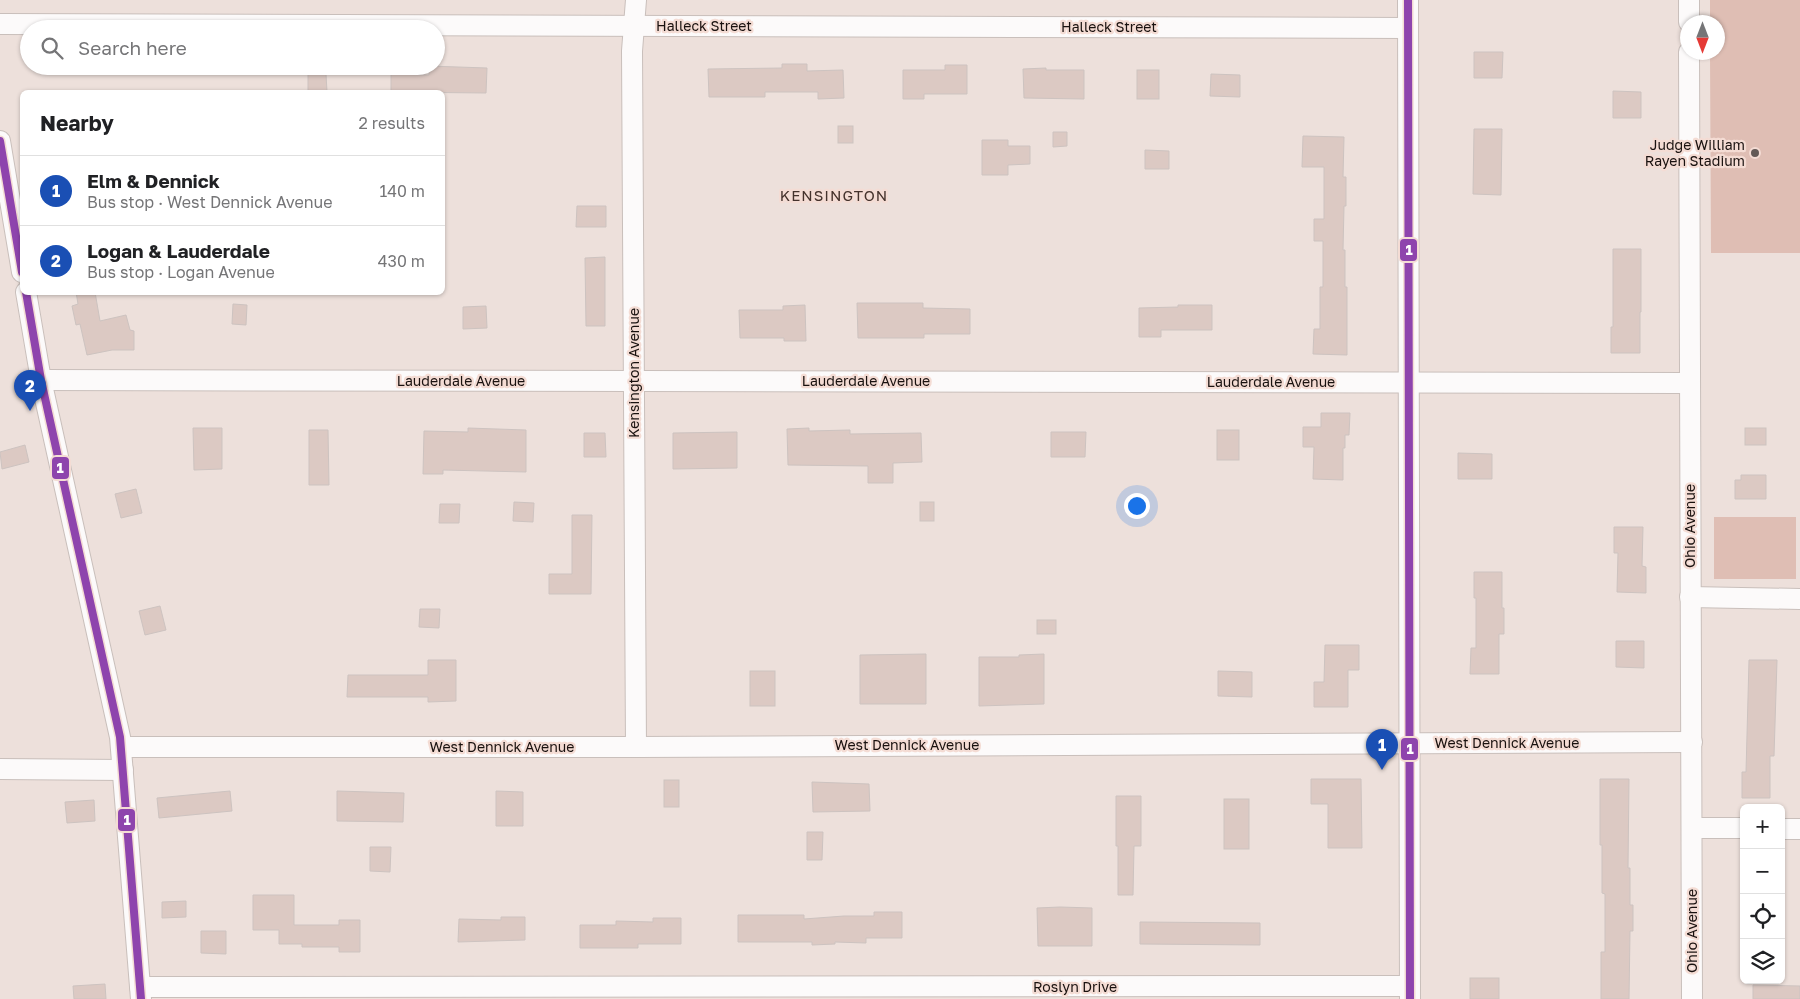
<!DOCTYPE html>
<html lang="en">
<head>
<meta charset="utf-8">
<style>
  :root { --surface:#fff; --page:#f6f6f6; --text:#202124; --muted:#757577; --line:#e0e0e0; --accent:#111827 }
  body { margin:0; font-family:"Golos Text",sans-serif; background:var(--page); color:var(--text) }
  .controls { position:absolute; right:15px; bottom:15px; display:grid; overflow:hidden; border-radius:8px; box-shadow:0 1px 4px #0004 }
  .controls button { width:45px; height:45px; display:grid; place-items:center; padding:0; border:0; border-bottom:1px solid var(--line); background:var(--surface); color:var(--text); font:25px sans-serif }
  .compass { position:absolute; left:1680px; top:15px; width:45px; height:45px; border-radius:50%; background:var(--surface); box-shadow:0 1px 4px #0004; rotate:180deg }
  .you { position:absolute; left:1136px; top:505px; width:18px; height:18px; margin:-12px; border:4px solid #fff; border-radius:50%; background:#1a73e8; box-shadow:0 0 0 8px #1a73e833 }
  .badge { display:grid; place-items:center; width:32px; height:32px; border-radius:50%; background:var(--accent); color:#fff; font-size:16px; font-weight:700 }
  .pin { position:absolute; translate:-50% -41px; filter:drop-shadow(0 1px 2px #0008) }
  .pin::after { content:''; position:absolute; top:26px; width:18px; height:15px; background:inherit; clip-path:polygon(0 0,100% 0,50% 100%) }
  .list { margin:0; padding:0; list-style:none }
  h2 { display:flex; justify-content:space-between; align-items:center; height:65px; margin:0; padding:0 20px; font-size:21px }
  h2 small { font-size:16px; font-weight:400; color:var(--muted) }
  .list li { display:grid; grid-template-columns:32px 1fr auto; gap:15px; align-items:center; box-sizing:border-box; height:70px; padding:0 20px; border-top:1px solid var(--line) }
  .list b { display:block; font-size:19px; white-space:nowrap }
  .list p { margin:0; font-size:16px; white-space:nowrap; color:var(--muted) }
  .list em { font-size:16px; font-style:normal; color:var(--muted) }
  .icon { flex:none; width:28px; height:28px; fill:none; stroke:currentColor; stroke-width:2; stroke-linecap:round; stroke-linejoin:round }
  .map { position:relative; flex:none; width:1800px; height:999px; overflow:hidden }
  .search { position:absolute; background:var(--surface); box-shadow:0 1px 4px #0004; left:20px; top:20px; width:425px; height:55px; display:flex; align-items:center; gap:12px; box-sizing:border-box; padding:0 18px; border-radius:28px; color:var(--muted); font-size:19px }
  .panel { position:absolute; background:var(--surface); box-shadow:0 1px 4px #0004; left:20px; top:90px; width:425px; height:205px; border-radius:8px }
  .map>svg:first-child { display:block }
  .green { fill:#dfbeb4 }
  .building { fill:#dcc9c3; stroke:#cdc3c0 }
  .lines { fill:none; stroke-linecap:round; stroke-linejoin:round }
  .minor-casing { stroke:#c9bfbb; stroke-width:22 }
  .minor { stroke:#fcfafa; stroke-width:20 }
  .bus-1-casing { stroke:#f4dcd4; stroke-width:11 }
  .bus-1 { stroke:#8e44ad; stroke-width:8 }
  .poi-dot { fill:#635956; stroke:#f4dcd4; stroke-width:2 }
  .labels { text-anchor:middle; stroke-width:4.5; stroke-linejoin:round; paint-order:stroke }
  .street-label { font-size:14px; fill:#19110f; stroke:#f4dcd4 }
  .poi-label { font-size:14px; fill:#19110f; stroke:#f4dcd4; text-anchor:end }
  .neighbourhood-label { font-size:15px; letter-spacing:1px; fill:#44322c; stroke:#f4dcd4 }
  .line-badge { stroke:#f4dcd4; stroke-width:2 }
  .badge-label { font-size:14px; text-anchor:middle; font-weight:bold; fill:#fff }
</style>
</head>
<body>
<div class="map">
<svg width="1800" height="999" viewBox="0 0 1800 999">
  <rect width="100%" height="100%" fill="#ede0db"/>
  <g class="green">
    <polygon points="1710,0 1800,0 1800,253 1711,253 1710,53 1718,52 1718,22 1710,22"/>
    <rect x="1714" y="517" width="82" height="62"/>
  </g>
  <g class="building">
    <polygon points="1474,52 1503,52 1502,78 1474,78"/>
    <polygon points="782,64 807,64 807,71 843,70 844,98 818,99 818,92 765,92 765,97 709,97 708,69 782,68"/>
    <polygon points="945,65 967,65 967,94 924,94 924,99 903,99 903,70 945,70"/>
    <polygon points="429,66 487,68 486,93 391,92 391,74 429,75"/>
    <polygon points="1046,68 1046,70 1084,70 1084,99 1024,98 1023,69"/>
    <rect x="1137" y="70" width="22" height="29"/>
    <polygon points="308,74 326,74 327,92 308,92"/>
    <polygon points="1211,74 1240,75 1240,97 1210,96"/>
    <polygon points="1613,91 1641,92 1641,118 1613,118"/>
    <rect x="838" y="126" width="15" height="17"/>
    <polygon points="1474,129 1502,129 1501,195 1473,194"/>
    <polygon points="1053,132 1067,132 1067,146 1053,147"/>
    <polygon points="1303,136 1344,137 1343,177 1346,177 1346,206 1344,206 1343,250 1345,250 1345,287 1347,287 1347,355 1313,354 1314,329 1320,329 1320,287 1323,287 1323,241 1314,241 1314,219 1324,219 1324,167 1302,167"/>
    <polygon points="982,140 1008,140 1008,146 1030,146 1030,164 1008,165 1008,175 982,175"/>
    <polygon points="1145,150 1169,151 1169,169 1145,169"/>
    <polygon points="577,206 606,206 606,227 576,227"/>
    <polygon points="1613,249 1641,249 1641,312 1640,312 1640,353 1611,353 1611,327 1613,327"/>
    <polygon points="605,257 605,326 586,326 585,258"/>
    <polygon points="76,292 95,292 100,321 126,315 130,330 134,331 134,350 112,350 87,355 80,324 76,325 72,306 78,304"/>
    <polygon points="857,303 923,303 923,308 970,309 970,334 924,334 924,338 858,338"/>
    <polygon points="233,304 247,305 246,325 232,324"/>
    <polygon points="805,305 806,341 784,341 784,338 740,338 739,310 783,310 783,306"/>
    <polygon points="1178,305 1212,305 1212,330 1161,330 1161,337 1139,337 1139,308 1178,307"/>
    <polygon points="486,306 487,328 463,329 463,307"/>
    <polygon points="1321,413 1350,413 1349,435 1345,435 1345,448 1343,448 1343,480 1313,479 1314,447 1303,447 1303,427 1321,427"/>
    <polygon points="193,428 222,428 222,469 194,470"/>
    <polygon points="468,428 526,430 526,472 443,470 443,474 423,474 424,431 468,432"/>
    <polygon points="809,428 809,431 850,430 850,434 921,433 922,462 893,463 893,483 868,483 868,466 788,465 787,429"/>
    <rect x="1745" y="428" width="21" height="17"/>
    <polygon points="309,430 328,430 329,485 309,485"/>
    <rect x="1217" y="430" width="22" height="30"/>
    <polygon points="737,432 737,468 673,469 673,433"/>
    <polygon points="1051,432 1086,432 1085,457 1051,457"/>
    <polygon points="584,433 605,433 606,457 584,457"/>
    <polygon points="25,445 29,462 2,469 0,452"/>
    <polygon points="1458,453 1492,454 1492,479 1458,479"/>
    <polygon points="1741,475 1766,475 1766,499 1735,499 1735,480 1741,480"/>
    <polygon points="136,489 142,513 121,518 115,494"/>
    <polygon points="514,502 534,503 533,522 513,521"/>
    <rect x="920" y="502" width="14" height="19"/>
    <polygon points="440,504 460,504 459,523 439,523"/>
    <polygon points="572,515 592,515 591,594 549,594 549,574 572,574"/>
    <polygon points="1614,527 1643,527 1642,566 1646,567 1646,593 1617,592 1618,553 1614,553"/>
    <polygon points="1474,572 1502,572 1502,608 1504,608 1504,634 1499,634 1499,674 1470,674 1471,648 1476,648 1476,598 1474,598"/>
    <polygon points="160,606 166,630 145,635 139,611"/>
    <polygon points="420,609 440,609 439,628 419,627"/>
    <rect x="1037" y="620" width="19" height="14"/>
    <polygon points="1616,641 1644,641 1644,668 1616,667"/>
    <polygon points="1325,645 1359,645 1359,670 1348,670 1348,707 1314,707 1314,682 1324,682"/>
    <polygon points="926,654 926,704 860,704 860,655"/>
    <polygon points="1044,654 1044,704 979,706 979,657 1019,657 1019,655"/>
    <polygon points="428,660 456,660 456,701 428,702 428,697 347,697 348,675 428,675"/>
    <polygon points="1749,660 1777,660 1774,756 1770,756 1770,798 1742,798 1742,772 1746,772"/>
    <rect x="750" y="671" width="25" height="35"/>
    <polygon points="1218,671 1252,672 1252,697 1218,696"/>
    <polygon points="1311,779 1361,779 1362,848 1328,848 1328,804 1311,804"/>
    <polygon points="1600,779 1629,779 1628,868 1630,868 1630,905 1633,905 1633,931 1630,931 1629,999 1601,999 1601,952 1605,952 1605,894 1602,893 1602,845 1600,845"/>
    <rect x="664" y="780" width="15" height="27"/>
    <polygon points="812,782 869,784 870,811 813,812"/>
    <polygon points="230,791 232,811 159,818 157,798"/>
    <polygon points="337,791 404,793 403,822 337,821"/>
    <polygon points="496,791 523,792 523,826 496,826"/>
    <polygon points="1116,796 1141,796 1141,846 1134,846 1133,895 1118,895 1118,846 1116,846"/>
    <rect x="1224" y="799" width="25" height="50"/>
    <polygon points="94,800 95,821 67,823 65,802"/>
    <polygon points="807,832 823,832 822,860 807,860"/>
    <polygon points="370,847 391,847 390,872 370,871"/>
    <polygon points="253,895 294,895 294,925 339,925 339,920 360,920 360,952 339,952 339,947 302,947 302,944 279,944 279,930 253,930"/>
    <polygon points="186,901 186,917 162,918 162,902"/>
    <polygon points="1060,907 1092,908 1092,946 1038,946 1037,908"/>
    <polygon points="874,912 902,912 902,938 866,938 866,943 835,942 835,944 812,945 812,942 738,942 738,915 804,915 804,919 844,916 874,916"/>
    <polygon points="501,917 525,917 525,940 458,942 459,919 501,920"/>
    <polygon points="653,918 681,918 681,944 638,944 638,948 580,948 580,925 616,925 616,921 653,922"/>
    <polygon points="1140,922 1260,923 1260,945 1140,944"/>
    <polygon points="201,931 226,931 226,954 201,953"/>
    <rect x="1470" y="978" width="29" height="21"/>
    <polygon points="105,984 106,999 74,999 73,986"/>
    <polygon points="1753,985 1800,986 1800,999 1753,999"/>
  </g>
  <g class="lines">
    <defs>
      <g id="minor">
        <polyline points="1408,0 1410,999"/>
        <polyline points="1689,0 1689,22"/>
        <polyline points="0,24 1408,28"/>
        <polyline points="1689,52 1692,999"/>
        <polyline points="0,141 22,272"/>
        <polyline points="26,292 41,380 120,737 141,999"/>
        <polyline points="41,380 1690,383"/>
        <polyline points="1690,597 1800,599"/>
        <polyline points="121,747 636,747 1692,742"/>
        <polyline points="636,747 632,51 636,0"/>
        <polyline points="0,769 123,770"/>
        <polyline points="1692,828 1744,828"/>
        <polyline points="1781,829 1800,829"/>
        <polyline points="140,987 1410,986"/>
      </g>
    </defs>
    <use href="#minor" class="minor-casing"/>
    <use href="#minor" class="minor"/>
    <defs>
      <g id="bus-1">
        <polyline points="1408,0 1410,999"/>
        <polyline points="0,141 22,272"/>
        <polyline points="26,292 41,380 120,737 141,999"/>
      </g>
    </defs>
    <use href="#bus-1" class="bus-1-casing"/>
    <use href="#bus-1" class="bus-1"/>
  </g>
  <circle class="poi-dot" cx="1755" cy="153" r="5"/>
  <g class="labels">
    <g class="street-label">
      <text x="704" y="31">Halleck Street</text>
      <text x="1109" y="32">Halleck Street</text>
      <text transform="translate(634 373) rotate(-90)" y="5">Kensington Avenue</text>
      <text x="461" y="386">Lauderdale Avenue</text>
      <text x="866" y="386">Lauderdale Avenue</text>
      <text x="1271" y="387">Lauderdale Avenue</text>
      <text transform="translate(1690 526) rotate(-90)" y="5">Ohio Avenue</text>
      <text x="1507" y="748">West Dennick Avenue</text>
      <text x="907" y="750">West Dennick Avenue</text>
      <text x="502" y="752">West Dennick Avenue</text>
      <text transform="translate(1692 931) rotate(-90)" y="5">Ohio Avenue</text>
      <text x="1075" y="992">Roslyn Drive</text>
    </g>
    <g class="poi-label">
      <text x="1745" y="150">Judge William<tspan x="1745" dy="16">Rayen Stadium</tspan></text>
    </g>
    <g class="neighbourhood-label">
      <text x="834" y="201">KENSINGTON</text>
    </g>
  </g>
  <g class="line-badge">
    <rect x="1399" y="238" width="19" height="24" rx="5" fill="#8e44ad"/>
    <rect x="51" y="456" width="19" height="24" rx="5" fill="#8e44ad"/>
    <rect x="1400" y="737" width="19" height="24" rx="5" fill="#8e44ad"/>
    <rect x="117" y="808" width="19" height="24" rx="5" fill="#8e44ad"/>
  </g>
  <g class="badge-label">
    <text x="1409" y="255">1</text>
    <text x="60" y="473">1</text>
    <text x="1410" y="754">1</text>
    <text x="127" y="825">1</text>
  </g>
</svg>
<div class="controls">
<button>+</button>
<button>−</button>
<button><svg class="icon" aria-label="locate" viewBox="0 0 24 24"><circle cx="12" cy="12" r="6"/><path d="M12 2v4M12 18v4M2 12h4M18 12h4"/></svg></button>
<button><svg class="icon" aria-label="layers" viewBox="0 0 24 24"><path d="M12 4l9 5-9 5-9-5zM3 14l9 5 9-5"/></svg></button>
</div>
<svg class="compass" viewBox="-18 -18 36 36"><path d="M0-13l5 13h-10z" fill="#e53935"/><path d="M0 13l5-13h-10z" fill="#757577"/></svg>
<div class="you"></div>
<div class="pin badge" style="left:1382px;top:770px;background:#1a4fb4">1</div>
<div class="pin badge" style="left:30px;top:411px;background:#1a4fb4">2</div>
<div class="search"><svg class="icon" aria-label="search" viewBox="0 0 24 24"><circle cx="10" cy="10" r="6"/><path d="M15 15l6 6"/></svg>Search here</div>
<section class="panel">
<h2>Nearby<small>2 results</small></h2>
<ul class="list">
<li><span class="badge" style="background:#1a4fb4">1</span><div><b>Elm &amp; Dennick</b><p>Bus stop · West Dennick Avenue</p></div><em>140 m</em></li>
<li><span class="badge" style="background:#1a4fb4">2</span><div><b>Logan &amp; Lauderdale</b><p>Bus stop · Logan Avenue</p></div><em>430 m</em></li>
</ul>
</section>
</div>
</body>
</html>
